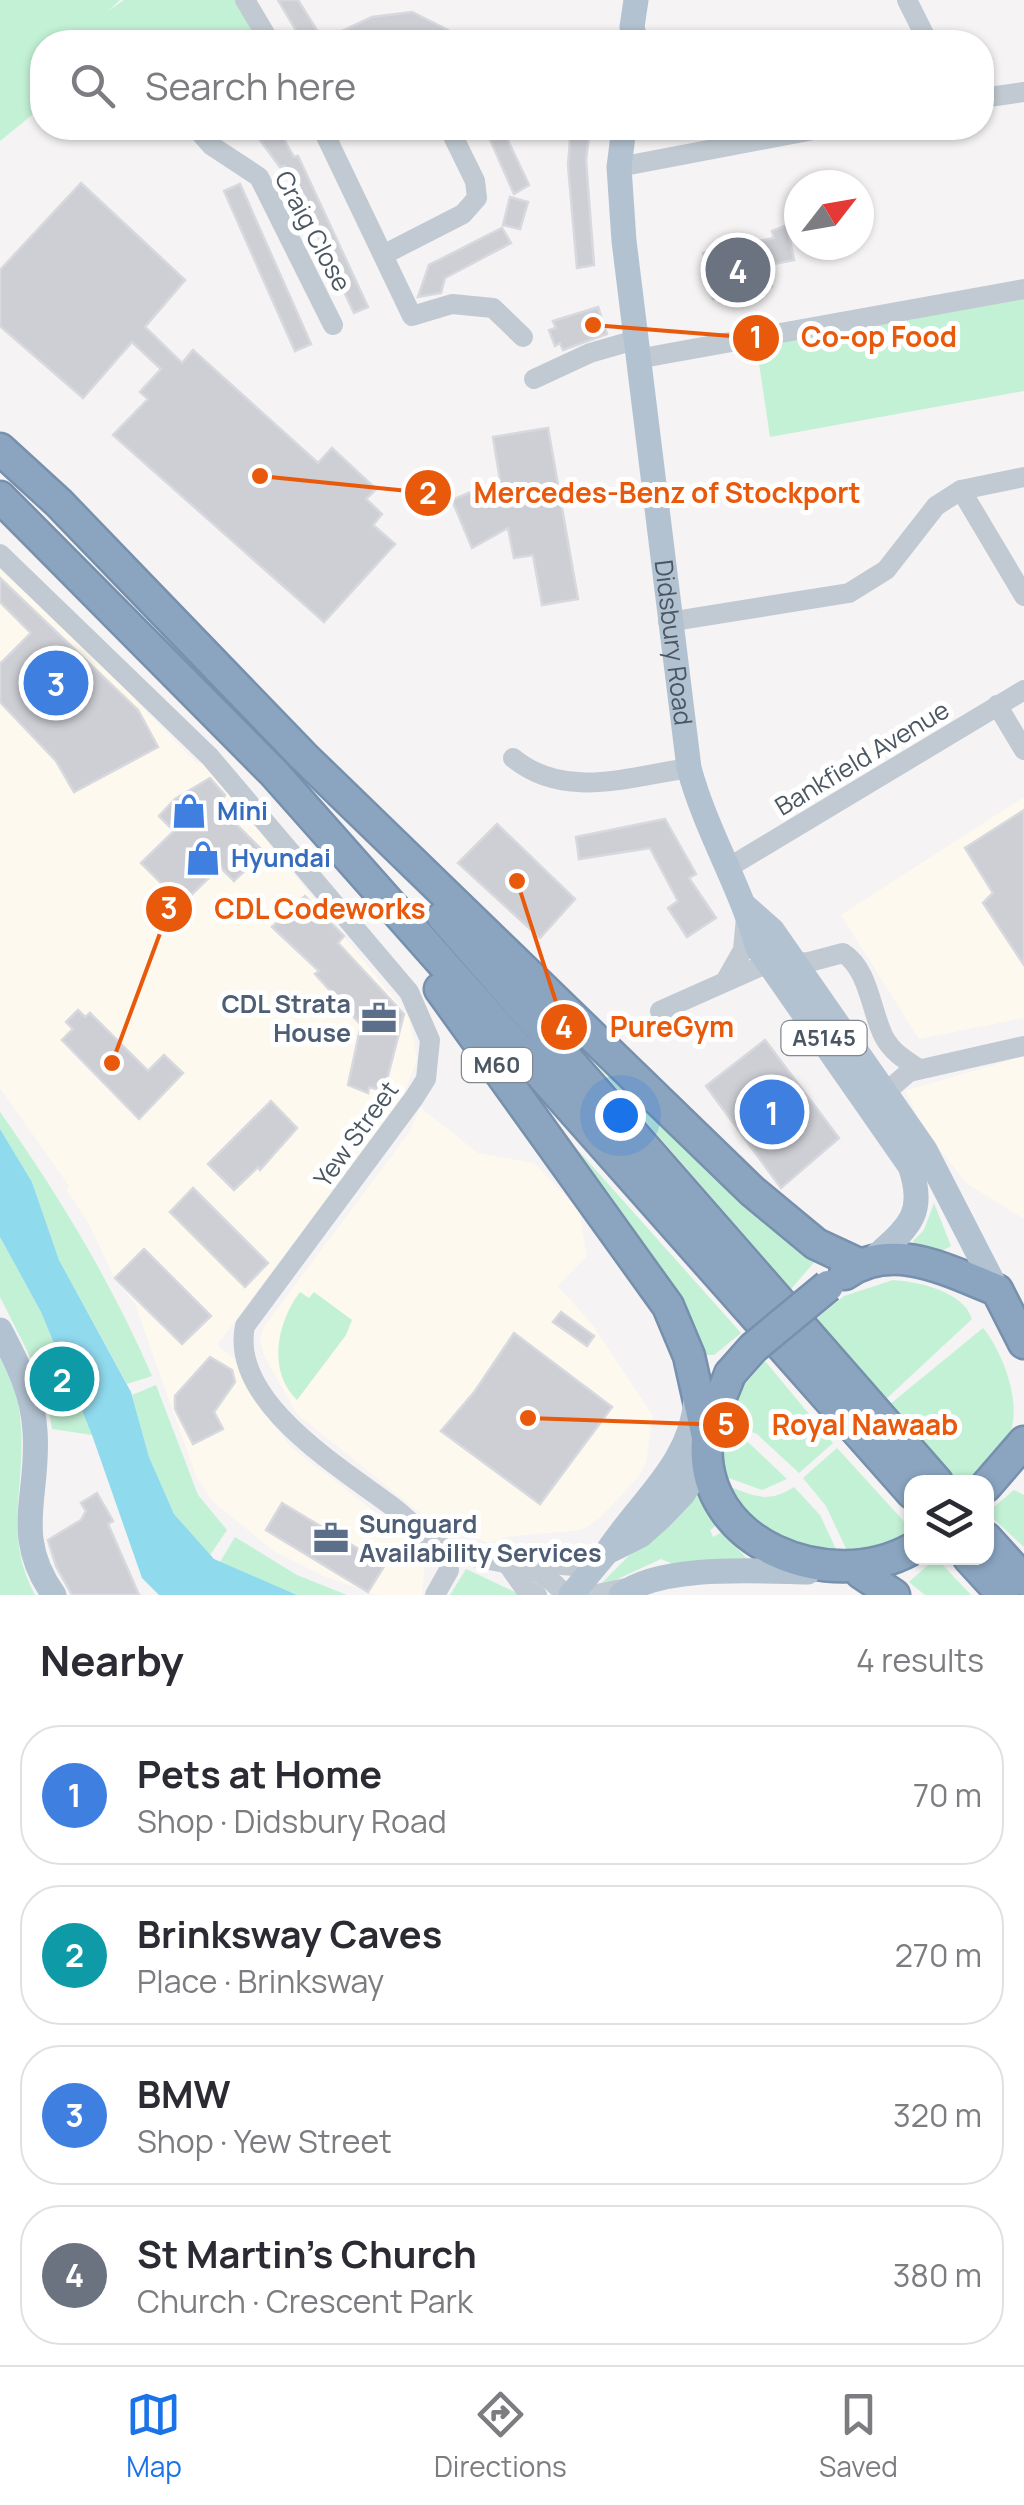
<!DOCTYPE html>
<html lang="en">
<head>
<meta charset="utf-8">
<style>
  :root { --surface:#fff; --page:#f2f2f3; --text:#2b2b33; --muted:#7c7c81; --line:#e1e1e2; --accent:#1a73e8 }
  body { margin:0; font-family:Manrope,sans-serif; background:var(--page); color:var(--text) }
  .controls { position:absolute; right:30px; bottom:30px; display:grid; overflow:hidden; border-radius:20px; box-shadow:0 2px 8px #0004 }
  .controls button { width:90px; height:90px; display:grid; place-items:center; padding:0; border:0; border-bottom:2px solid var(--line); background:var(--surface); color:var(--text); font:50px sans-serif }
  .compass { position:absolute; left:784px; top:170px; width:90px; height:90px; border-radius:50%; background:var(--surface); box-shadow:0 2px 8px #0004; rotate:59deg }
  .you { position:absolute; left:620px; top:1115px; width:35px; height:35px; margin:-25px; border:8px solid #fff; border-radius:50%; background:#1a73e8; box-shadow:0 0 0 15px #1a73e833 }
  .badge { display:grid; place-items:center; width:65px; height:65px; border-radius:50%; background:var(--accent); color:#fff; font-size:32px; font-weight:700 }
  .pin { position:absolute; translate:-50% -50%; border:5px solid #fff; box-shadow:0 2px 10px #0006 }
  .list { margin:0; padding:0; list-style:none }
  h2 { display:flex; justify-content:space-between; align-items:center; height:130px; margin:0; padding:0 40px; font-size:42px }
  h2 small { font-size:32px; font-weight:400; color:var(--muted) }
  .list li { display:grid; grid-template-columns:65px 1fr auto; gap:30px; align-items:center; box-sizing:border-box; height:140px; margin:0 20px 20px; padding:0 20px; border:2px solid var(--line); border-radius:40px }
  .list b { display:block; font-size:38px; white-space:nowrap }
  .list p { margin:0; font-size:32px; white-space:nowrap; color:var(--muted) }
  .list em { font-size:32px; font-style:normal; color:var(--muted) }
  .icon { flex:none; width:55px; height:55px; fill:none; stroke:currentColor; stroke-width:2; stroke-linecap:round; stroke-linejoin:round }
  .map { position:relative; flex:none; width:1024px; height:1595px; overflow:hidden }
  .search { position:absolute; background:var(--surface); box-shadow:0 2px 8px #0004; left:30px; right:30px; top:30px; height:110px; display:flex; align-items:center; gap:25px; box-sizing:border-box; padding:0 35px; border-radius:40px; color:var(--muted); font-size:38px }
  .sheet { height:770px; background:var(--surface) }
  nav { display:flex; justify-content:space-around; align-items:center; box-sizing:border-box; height:140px; border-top:2px solid var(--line); background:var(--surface); font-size:28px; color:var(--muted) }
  nav a { display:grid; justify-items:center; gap:5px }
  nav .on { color:var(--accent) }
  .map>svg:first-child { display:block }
  .commercial { fill:#fdf9ef }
  .green { fill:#c3f1d5 }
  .water { fill:#90daee }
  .building { fill:#cdcfd5; stroke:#d7d9de; stroke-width:2.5 }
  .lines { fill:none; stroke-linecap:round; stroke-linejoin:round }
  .highway-casing { stroke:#7690ad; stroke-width:35 }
  .minor { stroke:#c1cad2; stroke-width:20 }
  .major { stroke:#b3c2d1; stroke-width:25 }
  .highway { stroke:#8ba5c1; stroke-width:30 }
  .highway-bridge-casing { stroke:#7690ad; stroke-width:35; stroke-linecap:butt }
  .highway-bridge { stroke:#8ba5c1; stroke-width:30 }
  .labels { text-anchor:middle; stroke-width:10; stroke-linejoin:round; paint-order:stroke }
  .shield { fill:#fff; stroke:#808990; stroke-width:2.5 }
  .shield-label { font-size:22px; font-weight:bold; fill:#4a5661 }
  .street-label { font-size:25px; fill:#4a5661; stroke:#fff }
  .shop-label { font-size:25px; font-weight:bold; fill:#366cbe; stroke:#fff; text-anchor:start }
  .service-label { font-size:25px; font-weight:bold; fill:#4e5e75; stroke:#fff; text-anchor:end }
  .leader { fill:none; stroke:#e8590c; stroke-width:4 }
  .callout-dot { fill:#e8590c; stroke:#fff; stroke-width:4 }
  .mark-label { font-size:30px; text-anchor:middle; font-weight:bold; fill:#fff }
  .callout-label { font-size:28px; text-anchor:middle; font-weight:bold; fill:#e8590c; stroke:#fff; stroke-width:10; stroke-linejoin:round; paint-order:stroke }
</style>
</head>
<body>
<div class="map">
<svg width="1024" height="1595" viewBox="0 0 1024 1595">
  <rect width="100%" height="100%" fill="#f5f3f3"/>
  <g class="commercial">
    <polygon points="0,570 73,636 196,762 205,764 409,1017 417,1059 404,1094 217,1345 238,1362 258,1405 291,1447 409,1538 425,1565 422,1595 377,1595 323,1576 275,1552 212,1501 196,1476 135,1304 114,1277 89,1224 66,1189 69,1186 0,1088"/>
    <polygon points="1024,797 1024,1018 919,1039 841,915"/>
    <polygon points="1024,1056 1024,1219 967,1184 924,1129 905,1091"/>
    <polygon points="420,1107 478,1153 534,1163 579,1210 587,1256 558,1286 591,1323 653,1416 646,1463 639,1476 601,1517 582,1530 506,1537 490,1543 440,1529 297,1414 264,1356 260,1340 263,1328 410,1131"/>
  </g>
  <g class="green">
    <polygon points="0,0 120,0 108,11 124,0 239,0 264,42 42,42 42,107 0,141"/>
    <polygon points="1024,297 1024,391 770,437 756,343"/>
    <polygon points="569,1033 817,1259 791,1289"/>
    <polygon points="536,1103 741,1333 714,1355 705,1355 679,1302"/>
    <path d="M0,1112c60,85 110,168 152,264l-25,8 -68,-124 -27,-78 -32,-53z"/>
    <polygon points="934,1203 951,1246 942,1251 918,1247 913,1241 924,1230"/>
    <polygon points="0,1237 41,1312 92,1435 52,1429 45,1386 0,1297"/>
    <path d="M893,1280c26,2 70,11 79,39l-88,82 -69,-81 29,-24z"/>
    <path d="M300,1292l9,6 5,-6 38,28 -6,15 -49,65c-30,-29 -20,-78 3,-108z"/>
    <path d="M983,1328c20,24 41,79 25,110 -10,17 -28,32 -43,44h-7l-69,-77z"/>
    <path d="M0,1358c8,17 16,33 19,51 11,70 -19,121 16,186h-35z"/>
    <polygon points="765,1361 833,1443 799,1473 757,1434 726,1422 742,1387"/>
    <polygon points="156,1385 198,1495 227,1530 210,1555 174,1514 149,1457 132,1395"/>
    <polygon points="725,1430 749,1443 787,1479 762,1490 726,1477 721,1455"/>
    <polygon points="837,1448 910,1528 893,1541 850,1557 826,1506 803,1478"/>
    <path d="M731,1487c25,10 38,16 63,0l26,28 21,45h-11l-73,-33z"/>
    <polygon points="1014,1490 1024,1495 1024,1547 987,1513"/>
    <polygon points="690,1494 702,1496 717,1525 710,1530 713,1537 722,1532 749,1561 673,1564 661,1559 596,1589"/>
    <polygon points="235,1537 297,1575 347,1595 297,1595 220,1562"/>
    <polygon points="936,1558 971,1595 925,1595 909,1582"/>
    <polygon points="466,1569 521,1595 450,1595"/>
  </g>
  <polygon class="water" points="0,1129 32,1182 59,1260 131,1392 149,1457 174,1514 214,1559 297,1595 159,1595 142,1578 92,1435 41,1312 0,1237"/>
  <g class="building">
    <polygon points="278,0 298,0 323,40 372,17 412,12 448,30 457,42 435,42 409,31 383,33 366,42 303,42"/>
    <polygon points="251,128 284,128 280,130 287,145 294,157 298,156 368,307 354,313 285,166 280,167"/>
    <polygon points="485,128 502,128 529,185 514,194"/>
    <polygon points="571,128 590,128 586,160 594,265 577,268 568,165"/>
    <polygon points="81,183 185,280 145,327 182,363 193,350 318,463 332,448 376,489 366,499 382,514 373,525 395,544 324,622 113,435 148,399 140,392 161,369 132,342 83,398 0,326 0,270"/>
    <polygon points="240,184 311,344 295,351 224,191"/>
    <polygon points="510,197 528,202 520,229 503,225"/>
    <polygon points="787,225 794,260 768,265 772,286 713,299 703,253 774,238 772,231"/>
    <polygon points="502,228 511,243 445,278 441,293 418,297 429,265"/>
    <polygon points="598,307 607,334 563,350 560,343 555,346 549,330 556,328 553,321"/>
    <polygon points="548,428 578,599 542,605 533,555 514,558 508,528 472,548 452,500 500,480 493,437"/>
    <polygon points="0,578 138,710 158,747 74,792 56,761 0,702 0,664 31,633 0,602"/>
    <polygon points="210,778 225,795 219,807 264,852 234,881 220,867 182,904 141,863 174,831 159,816 175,799"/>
    <polygon points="1024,810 1024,965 983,903 993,893 965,848"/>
    <polygon points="665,819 696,874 689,878 716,918 687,937 668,908 678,901 650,848 579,859 576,837"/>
    <polygon points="497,824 575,899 540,938 458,863"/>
    <polygon points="305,896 344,936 338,943 404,1014 384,1091 369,1087 368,1093 348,1085 361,1025 315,974 319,971 272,927"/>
    <polygon points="78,1010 85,1017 90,1013 148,1071 164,1055 183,1073 139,1119 62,1040 73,1029 66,1022"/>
    <polygon points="765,1040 839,1138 781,1188 706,1086"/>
    <polygon points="271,1101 297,1128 260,1170 258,1167 234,1190 208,1164"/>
    <polygon points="193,1188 268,1263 245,1287 170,1212"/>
    <polygon points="144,1249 211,1316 182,1344 115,1278"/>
    <polygon points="561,1312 594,1336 587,1346 553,1322"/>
    <polygon points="514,1333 612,1407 540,1504 441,1431 475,1391"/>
    <polygon points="210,1357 232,1370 235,1382 214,1412 223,1429 193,1444 175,1409 175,1396"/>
    <polygon points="97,1493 113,1521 108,1524 139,1595 72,1595 56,1566 48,1540 81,1520 86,1511 81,1503"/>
    <polygon points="282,1503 385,1565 368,1592 266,1530"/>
  </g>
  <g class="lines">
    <defs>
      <g id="highway">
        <polyline points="0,449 59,503 303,756 752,1191 816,1244 859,1264"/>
        <polyline points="0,497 274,773 912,1493"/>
        <polyline points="443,917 937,1482"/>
        <polyline points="440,989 668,1306 689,1356 707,1437"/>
        <path d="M845,1274c48,-34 103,-3 152,16l27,53"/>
        <path d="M730,1374c-7,20 -21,45 -23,66 -9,105 123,155 205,109"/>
        <polyline points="986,1486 1024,1442"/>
        <polyline points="986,1538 1024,1580"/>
        <polyline points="969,1558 1003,1595"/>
        <polyline points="861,1573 894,1595"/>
      </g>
    </defs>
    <use href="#highway" class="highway-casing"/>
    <g class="minor">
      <polyline points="245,0 270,42"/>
      <polyline points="907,0 928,42"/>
      <polyline points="982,98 1024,92"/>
      <polyline points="196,128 212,146 259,177 333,325"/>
      <polyline points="322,128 412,316 452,304 493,308 523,337"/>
      <polyline points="619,167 824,128"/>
      <polyline points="385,254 463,214 477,198 475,181 449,128"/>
      <polyline points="637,359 1024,289"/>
      <polyline points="534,379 590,353 635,340"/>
      <polyline points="961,490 1024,596"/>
      <path d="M0,554l210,203 199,235 21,48 -4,39 -12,19 -169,228c-16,76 98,143 148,181 18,13 32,33 53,42 36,15 96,10 118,46"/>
      <polyline points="668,622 849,593 886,570 936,506 961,490 1024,477"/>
      <polyline points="997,705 1024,750"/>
      <path d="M513,758c51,42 115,19 176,10"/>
      <polyline points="726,869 1024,690"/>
      <polyline points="726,980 743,950 746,917"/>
      <path d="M660,1011l108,-48 41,-1 34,-9c26,16 28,59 41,84 8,15 21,23 35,32"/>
      <polyline points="886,1092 909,1072 1024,1046"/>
      <polyline points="509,1566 525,1589 537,1595"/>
      <polyline points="531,1569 543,1563 593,1568"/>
      <polyline points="435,1595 449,1570"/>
      <polyline points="592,1595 631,1587"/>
    </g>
    <g class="major">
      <polyline points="636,42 632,27 636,0"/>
      <path id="s1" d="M624,128l-5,39 5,74 65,527c17,63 51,117 69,180l152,218c17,49 -2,61 -37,93"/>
      <polyline points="746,907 772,930 925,1150 997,1290"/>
      <path d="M0,1330c17,32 33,64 35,101 5,64 -24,104 19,164"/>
      <path d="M607,1552c33,-51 84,-88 89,-152"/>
      <polyline points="571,1595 607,1552 641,1535 660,1518 683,1494 708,1453"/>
      <path d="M621,1595c40,-31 137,-24 187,-23"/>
    </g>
    <use href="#highway" class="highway"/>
    <defs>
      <polyline id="highway-bridge" points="730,1374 753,1348 828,1286"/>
    </defs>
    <use href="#highway-bridge" class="highway-bridge-casing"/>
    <use href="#highway-bridge" class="highway-bridge"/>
  </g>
  <defs>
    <symbol id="shop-bare" viewBox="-9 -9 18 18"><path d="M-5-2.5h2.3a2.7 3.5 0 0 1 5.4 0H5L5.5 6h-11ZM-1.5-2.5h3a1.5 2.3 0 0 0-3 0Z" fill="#3f7fe0" stroke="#fff" stroke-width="2.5" paint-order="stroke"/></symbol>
    <symbol id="office-bare" viewBox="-9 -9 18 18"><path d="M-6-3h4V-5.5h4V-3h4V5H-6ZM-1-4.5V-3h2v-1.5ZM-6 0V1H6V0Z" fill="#5c6f8a" stroke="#fff" stroke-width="2.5" paint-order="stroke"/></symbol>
  </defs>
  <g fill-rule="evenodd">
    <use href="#shop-bare" x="164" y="786" width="50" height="50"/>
    <use href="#shop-bare" x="178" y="833" width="50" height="50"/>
    <use href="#office-bare" x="354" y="993" width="50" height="50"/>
    <use href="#office-bare" x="306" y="1513" width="50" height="50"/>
  </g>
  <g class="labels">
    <g class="shield">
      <rect x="781.5" y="1021" width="85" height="34" rx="8"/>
      <rect x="462" y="1048" width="70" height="34" rx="8"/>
    </g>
    <g class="shield-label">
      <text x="824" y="1046">A5145</text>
      <text x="497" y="1073">M60</text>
    </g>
    <g class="street-label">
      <text transform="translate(313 231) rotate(62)" y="9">Craig Close</text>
      <text dy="9" stroke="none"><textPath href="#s1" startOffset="518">Didsbury Road</textPath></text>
      <text transform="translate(862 758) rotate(-31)" y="9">Bankfield Avenue</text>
      <text transform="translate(356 1134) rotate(-54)" y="9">Yew Street</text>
    </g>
    <g class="shop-label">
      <text x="217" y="820">Mini</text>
      <text x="231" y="867">Hyundai</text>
    </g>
    <g class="service-label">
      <text x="351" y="1013">CDL Strata<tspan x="351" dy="29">House</tspan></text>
      <text x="359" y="1533" text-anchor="start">Sunguard<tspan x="359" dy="29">Availability Services</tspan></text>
    </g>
  </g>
  <path class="leader" d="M593 325L756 338M260 476L428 493M112 1063L169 909M517 881L564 1027M528 1418L726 1425"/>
  <g class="callout-dot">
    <circle cx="593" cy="325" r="10"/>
    <circle cx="260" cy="476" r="10"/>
    <circle cx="112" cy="1063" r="10"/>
    <circle cx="517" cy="881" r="10"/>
    <circle cx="528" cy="1418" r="10"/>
    <circle cx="756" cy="338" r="25"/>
    <circle cx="428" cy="493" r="25"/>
    <circle cx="169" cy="909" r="25"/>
    <circle cx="564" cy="1027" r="25"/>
    <circle cx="726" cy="1425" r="25"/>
  </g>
  <g class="mark-label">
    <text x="756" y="348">1</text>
    <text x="428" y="504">2</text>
    <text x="169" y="919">3</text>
    <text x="564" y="1038">4</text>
    <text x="726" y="1435">5</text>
  </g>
  <g class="callout-label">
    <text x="879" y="347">Co-op Food</text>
    <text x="667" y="503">Mercedes-Benz of Stockport</text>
    <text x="320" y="919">CDL Codeworks</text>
    <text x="672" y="1037">PureGym</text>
    <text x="865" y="1435">Royal Nawaab</text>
  </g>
</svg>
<div class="controls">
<button><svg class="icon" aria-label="layers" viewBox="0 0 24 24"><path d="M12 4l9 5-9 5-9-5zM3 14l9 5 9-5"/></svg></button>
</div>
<svg class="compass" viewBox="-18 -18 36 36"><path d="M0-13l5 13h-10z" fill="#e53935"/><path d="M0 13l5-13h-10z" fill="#7c7c81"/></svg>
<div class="you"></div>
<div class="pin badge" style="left:772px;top:1112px;background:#3f7fe0">1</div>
<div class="pin badge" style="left:62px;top:1379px;background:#0f9aa8">2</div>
<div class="pin badge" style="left:56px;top:683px;background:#3f7fe0">3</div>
<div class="pin badge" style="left:738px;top:270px;background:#6b7280">4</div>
<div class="search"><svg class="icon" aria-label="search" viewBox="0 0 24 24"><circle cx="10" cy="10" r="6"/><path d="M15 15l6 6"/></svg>Search here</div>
</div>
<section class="sheet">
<h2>Nearby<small>4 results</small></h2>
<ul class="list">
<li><span class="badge" style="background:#3f7fe0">1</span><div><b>Pets at Home</b><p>Shop · Didsbury Road</p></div><em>70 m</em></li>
<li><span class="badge" style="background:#0f9aa8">2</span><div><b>Brinksway Caves</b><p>Place · Brinksway</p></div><em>270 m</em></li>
<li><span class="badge" style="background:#3f7fe0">3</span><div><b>BMW</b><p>Shop · Yew Street</p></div><em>320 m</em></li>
<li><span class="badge" style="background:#6b7280">4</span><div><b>St Martin's Church</b><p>Church · Crescent Park</p></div><em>380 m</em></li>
</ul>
</section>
<nav>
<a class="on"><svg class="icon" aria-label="map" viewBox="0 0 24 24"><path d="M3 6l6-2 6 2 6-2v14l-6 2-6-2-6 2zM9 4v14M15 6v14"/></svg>Map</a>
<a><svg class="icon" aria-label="directions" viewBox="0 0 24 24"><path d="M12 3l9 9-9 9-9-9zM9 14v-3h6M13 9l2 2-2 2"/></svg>Directions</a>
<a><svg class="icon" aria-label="saved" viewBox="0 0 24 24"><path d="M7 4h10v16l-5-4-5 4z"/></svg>Saved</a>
</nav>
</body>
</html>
